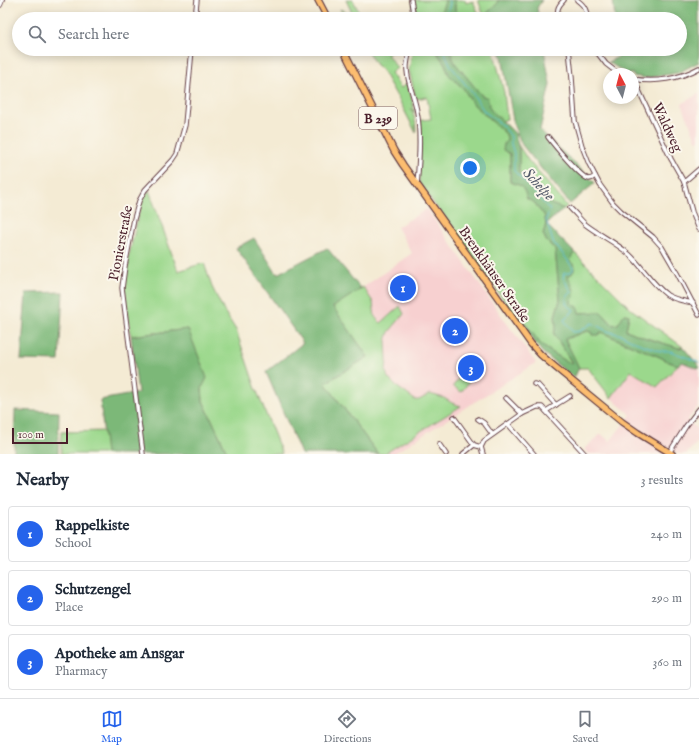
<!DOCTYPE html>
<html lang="en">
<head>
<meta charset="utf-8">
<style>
  :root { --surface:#fff; --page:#f2f2f3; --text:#1f2937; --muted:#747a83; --line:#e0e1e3; --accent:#2563eb }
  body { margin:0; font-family:"IM FELL English",serif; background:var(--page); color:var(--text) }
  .compass { position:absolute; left:603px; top:68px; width:36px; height:36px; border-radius:50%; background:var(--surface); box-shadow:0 2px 10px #0003; rotate:353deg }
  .scale { position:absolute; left:12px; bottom:10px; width:56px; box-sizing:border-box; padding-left:4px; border:2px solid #4a1f2b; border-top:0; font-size:11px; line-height:14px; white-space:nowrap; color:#4a1f2b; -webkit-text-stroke:3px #fbf7ec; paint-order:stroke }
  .you { position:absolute; left:470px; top:168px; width:14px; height:14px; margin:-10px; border:3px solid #fff; border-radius:50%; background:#1a73e8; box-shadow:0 0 0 6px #1a73e833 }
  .badge { display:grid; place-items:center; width:26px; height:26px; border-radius:50%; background:var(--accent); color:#fff; font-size:13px; font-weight:700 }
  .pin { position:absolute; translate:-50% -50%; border:2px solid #fff; box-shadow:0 1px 4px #0006 }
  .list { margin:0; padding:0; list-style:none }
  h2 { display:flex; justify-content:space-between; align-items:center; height:52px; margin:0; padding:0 16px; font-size:17px }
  h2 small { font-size:13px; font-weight:400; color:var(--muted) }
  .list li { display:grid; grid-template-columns:26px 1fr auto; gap:12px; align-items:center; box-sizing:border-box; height:56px; margin:0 8px 8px; padding:0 8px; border:1px solid var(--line); border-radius:4px }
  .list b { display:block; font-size:15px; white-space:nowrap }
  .list p { margin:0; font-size:13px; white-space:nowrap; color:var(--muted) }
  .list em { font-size:13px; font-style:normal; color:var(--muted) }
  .icon { flex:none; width:22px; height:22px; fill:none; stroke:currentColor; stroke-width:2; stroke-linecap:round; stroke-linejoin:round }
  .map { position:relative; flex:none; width:699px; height:454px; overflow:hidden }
  .search { position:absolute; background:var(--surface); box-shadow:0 2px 10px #0003; left:12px; right:12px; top:12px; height:44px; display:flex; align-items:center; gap:10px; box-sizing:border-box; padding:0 14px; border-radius:22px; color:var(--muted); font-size:15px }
  .sheet { height:244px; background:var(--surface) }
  nav { display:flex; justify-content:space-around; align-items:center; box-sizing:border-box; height:56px; border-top:1px solid var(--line); background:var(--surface); font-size:11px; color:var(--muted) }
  nav a { display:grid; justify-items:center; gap:2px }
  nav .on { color:var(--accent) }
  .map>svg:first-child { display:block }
  .built { fill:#f7d0d0 }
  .green { fill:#9bd88c; stroke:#727c5c }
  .forest { fill:#7cb878; stroke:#636c52 }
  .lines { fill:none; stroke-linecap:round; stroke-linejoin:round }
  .stream { stroke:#5cc0da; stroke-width:1 }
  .minor-casing { stroke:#643e44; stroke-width:5.5 }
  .tertiary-casing { stroke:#643e44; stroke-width:6 }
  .primary-casing { stroke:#643e44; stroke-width:8 }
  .minor { stroke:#fff; stroke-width:3.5 }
  .tertiary { stroke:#fff; stroke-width:4.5 }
  .primary { stroke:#fcbd6f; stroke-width:5.5 }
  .labels { text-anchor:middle; stroke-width:4; stroke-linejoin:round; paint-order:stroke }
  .shield { fill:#fbf7ec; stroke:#7f6065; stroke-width:1 }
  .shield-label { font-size:13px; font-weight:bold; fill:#4a1f2b }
  .street-label { font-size:14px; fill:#4a1f2b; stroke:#fbf7ec }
  .water-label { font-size:15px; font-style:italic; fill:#505768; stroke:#fbf7ec }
</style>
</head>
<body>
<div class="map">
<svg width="699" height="454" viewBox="0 0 699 454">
  <rect width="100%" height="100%" fill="#fbf7ec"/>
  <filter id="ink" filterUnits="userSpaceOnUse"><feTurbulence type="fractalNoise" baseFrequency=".025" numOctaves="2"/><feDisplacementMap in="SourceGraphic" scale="8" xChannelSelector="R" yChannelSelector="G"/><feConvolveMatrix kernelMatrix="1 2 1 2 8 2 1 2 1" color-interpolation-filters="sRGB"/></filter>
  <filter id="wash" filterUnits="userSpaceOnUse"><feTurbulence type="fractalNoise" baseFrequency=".012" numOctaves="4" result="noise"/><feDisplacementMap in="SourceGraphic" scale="16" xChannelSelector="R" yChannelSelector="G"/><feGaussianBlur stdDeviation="0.9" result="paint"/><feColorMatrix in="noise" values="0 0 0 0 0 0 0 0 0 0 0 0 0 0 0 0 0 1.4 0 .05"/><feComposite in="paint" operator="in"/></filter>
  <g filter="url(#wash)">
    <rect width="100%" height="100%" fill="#f4ebd4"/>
    <g class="built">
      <polygon points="699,93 699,139 697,142 682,104"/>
      <polygon points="427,209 501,315 536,363 393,454 380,454 361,289 412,253 397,227"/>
      <polygon points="682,362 699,369 699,406 687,420 699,431 699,441 686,454 680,454 670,449 667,454 589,454 584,449 601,434 610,441 631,415 611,398 631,371 657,387"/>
    </g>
    <g class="green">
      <polygon points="346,0 353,0 358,10 365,19 346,19 340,9 353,15"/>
      <polygon points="412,0 444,0 446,1 441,12 436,19 415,19"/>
      <polygon points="455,0 465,0 466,3 473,1 481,19 460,19 455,9"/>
      <polygon points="478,0 498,0 498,3 484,16"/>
      <path d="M366,49h28l-7,5 10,14 -6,5 10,15 7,-5 7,30 -4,-4c4,8 5,15 5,24l-16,-31 -18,-32 -6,-5z"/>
      <path d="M413,49h25v5l7,10 4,11 15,14 8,14 34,31 4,20v28c12,3 14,6 17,17l8,4 5,8 4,3 2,10 -3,10 4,8 8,7 5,51 -5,16 1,9 -2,9 19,31 -7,-4 -24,-15 -25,-33 -5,-1 -33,-47 -60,-82 2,-63 10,-1 -4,-22 -11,2 -7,-29z"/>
      <polygon points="449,49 493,49 504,92 507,119 502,121 490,109 487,97 482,96 455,63"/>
      <polygon points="517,143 528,160 567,206 564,209 551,204 526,177 519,173 519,149"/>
      <polygon points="149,190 178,271 204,263 212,287 224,311 236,330 256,389 282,454 228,454 203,401 202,388 188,329 131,336 125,291 125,272 142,200"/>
      <polygon points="574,252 631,309 683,347 679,348 646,338 626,330 629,315 625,314 618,324 613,325 601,312 579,313 571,303 568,275 572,274 570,261"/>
      <polygon points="363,287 373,302 375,317 381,323 400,306 404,314 389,332 386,341 387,359 386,371 388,378 396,386 415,400 419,400 430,394 444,398 452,403 461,406 384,454 378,454 325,383 368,357 333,307"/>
      <polygon points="587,331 591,332 601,332 619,340 660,357 669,362 678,365 657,387 631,371 611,398 588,368 579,368 565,339"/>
      <polygon points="463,373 469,377 467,379 470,381 461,392 453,386"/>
      <polygon points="107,431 107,454 61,454 61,432"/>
    </g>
    <g class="forest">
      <polygon points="444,0 455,0 455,9 460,19 436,19 441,12 445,1"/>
      <polygon points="498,0 542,0 537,8 539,19 486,19 484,16 498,3"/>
      <polygon points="613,0 699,0 699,62 678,73 646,78 633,76 633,74 628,74 608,62 622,55 620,49 680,49 680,19 615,19"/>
      <path d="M438,49h11l6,14 27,33 5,1 3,12 25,24 4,16v24l7,4 25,27 13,5 -18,15 28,28 -4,9 5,5c-1,6 -2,7 -7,10l7,16 -4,11 7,4 1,6 22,-1 12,13 5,-1 6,-10 5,1 -3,15 20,8 33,10 4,-1 16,19v3l-17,-7 -4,3 -9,-3 -9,-5 -41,-17 -18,-8 -3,3h-6l-1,-3 -4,-1 -22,8 14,29 -5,10 -32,-26 -30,-40h5l25,34 24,15 7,3 -19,-30 2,-9 -1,-9 5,-16 -5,-51 -8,-7 -4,-8 3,-10 -2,-10 -4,-3 -5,-8 -8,-4c-3,-11 -5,-14 -17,-17v-28l-7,-4 1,-6 3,-4 -1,-6 -34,-31 -8,-14 -15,-14 -4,-11 -7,-10z"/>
      <polygon points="499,49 544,49 550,84 540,130 595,183 570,204 522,145 514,126 502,56"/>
      <polygon points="254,238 277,274 327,248 361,289 333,307 368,357 325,383 378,454 301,454 266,372 303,343 236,248"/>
      <polygon points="63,292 59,361 21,360 26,293"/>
      <polygon points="188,329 207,378 202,388 203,401 228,454 106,454 100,400 138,393 131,336"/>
      <polygon points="15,410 59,412 58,454 14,454"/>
    </g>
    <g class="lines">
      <g class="stream">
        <polyline points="446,19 450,3 448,0"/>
        <path d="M444,49l1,4 6,13 22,28 11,17 19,15 8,10v8l3,9v18c13,12 24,26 36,39l-4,9 7,23 13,16 7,10v2l-4,3h-5l-1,5 9,14 -5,4 -1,8 8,6 -10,10 9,12 7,-1 12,-8 15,8 15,4 13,7 25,9h10l26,10 3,2"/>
      </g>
    </g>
  </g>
  <g filter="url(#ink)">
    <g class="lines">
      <defs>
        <g id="minor">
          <polyline points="411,0 414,19"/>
          <path d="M577,0c8,6 9,9 11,19"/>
          <polyline points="195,19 197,0"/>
          <path d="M558,19c-1,-9 -1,-12 6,-19"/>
          <path d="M410,49c-1,6 -4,15 -3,21 1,15 8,28 10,42 4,20 2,51 0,72"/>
          <polyline points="569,49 572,78 575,121 582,146 589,164 600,185 613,203 621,211 653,237 662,247 677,273 699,315"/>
          <polyline points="595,49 596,51 606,64 619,74"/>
          <path d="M633,79c22,4 46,0 66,-11"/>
          <polyline points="634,80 671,159 684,182 692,212 699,229"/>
          <path d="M548,137c6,8 33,41 41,42 3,0 4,-1 6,-3"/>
          <polyline points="684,182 699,169"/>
          <path d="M570,208c5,5 10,11 15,16 14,11 30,18 44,30 14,13 22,29 38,41 8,5 17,6 26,8"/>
          <polyline points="534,384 538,385 556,405"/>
          <polyline points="506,398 522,414"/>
          <polyline points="546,411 570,396"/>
          <polyline points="454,417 474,445"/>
          <polyline points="478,419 484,423 492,434"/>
          <polyline points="508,424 534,454"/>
          <polyline points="439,444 446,454"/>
          <polyline points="481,447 484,441 522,414 537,407 542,407 585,454"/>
          <polyline points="669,453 686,426 699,409"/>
          <polyline points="143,454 122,288 125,266 134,219 139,201 145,190 173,160 177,154 185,125 192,49"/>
          <polyline points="463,454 474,445 481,447 483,454"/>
        </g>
        <polyline id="tertiary" points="0,5 2,0"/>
        <g id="primary">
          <polyline points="318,0 328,19"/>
          <polyline points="343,49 394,151 403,165 531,344 541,355 555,367 622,422 638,433 672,454"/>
        </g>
      </defs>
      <use href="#minor" class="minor-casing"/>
      <use href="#tertiary" class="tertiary-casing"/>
      <use href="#primary" class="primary-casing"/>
      <use href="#minor" class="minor"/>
      <use href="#tertiary" class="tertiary"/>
      <use href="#primary" class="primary"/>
    </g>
  </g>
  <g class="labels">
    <rect class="shield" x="359" y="107" width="38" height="22" rx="3"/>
    <g class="shield-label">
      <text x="378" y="123">B 239</text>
    </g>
    <g class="street-label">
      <text transform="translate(668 127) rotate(65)" y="5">Waldweg</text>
      <text transform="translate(120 243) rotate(-79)" y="5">Pionierstraße</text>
      <text transform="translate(495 274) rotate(55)" y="5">Brenkhäuser Straße</text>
    </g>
    <g class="water-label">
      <text transform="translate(539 184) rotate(47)" y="5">Schelpe</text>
    </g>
  </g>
</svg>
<svg class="compass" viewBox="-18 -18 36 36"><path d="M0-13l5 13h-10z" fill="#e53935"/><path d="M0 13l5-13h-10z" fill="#747a83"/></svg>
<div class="scale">100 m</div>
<div class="you"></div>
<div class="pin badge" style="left:403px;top:288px">1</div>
<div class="pin badge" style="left:455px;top:331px">2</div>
<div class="pin badge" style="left:471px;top:368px">3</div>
<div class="search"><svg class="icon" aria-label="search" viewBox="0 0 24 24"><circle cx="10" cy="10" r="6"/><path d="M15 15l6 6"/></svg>Search here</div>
</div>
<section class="sheet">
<h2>Nearby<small>3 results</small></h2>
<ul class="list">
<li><span class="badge">1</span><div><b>Rappelkiste</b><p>School</p></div><em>240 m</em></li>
<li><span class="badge">2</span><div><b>Schutzengel</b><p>Place</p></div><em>290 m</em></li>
<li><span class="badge">3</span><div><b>Apotheke am Ansgar</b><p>Pharmacy</p></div><em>360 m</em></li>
</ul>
</section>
<nav>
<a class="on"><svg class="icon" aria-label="map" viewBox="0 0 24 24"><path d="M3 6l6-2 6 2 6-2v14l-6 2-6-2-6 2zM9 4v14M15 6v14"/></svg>Map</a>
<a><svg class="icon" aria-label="directions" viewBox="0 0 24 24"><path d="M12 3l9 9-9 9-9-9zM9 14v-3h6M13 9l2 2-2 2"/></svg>Directions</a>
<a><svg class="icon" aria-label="saved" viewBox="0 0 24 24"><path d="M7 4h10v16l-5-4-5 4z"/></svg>Saved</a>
</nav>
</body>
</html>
